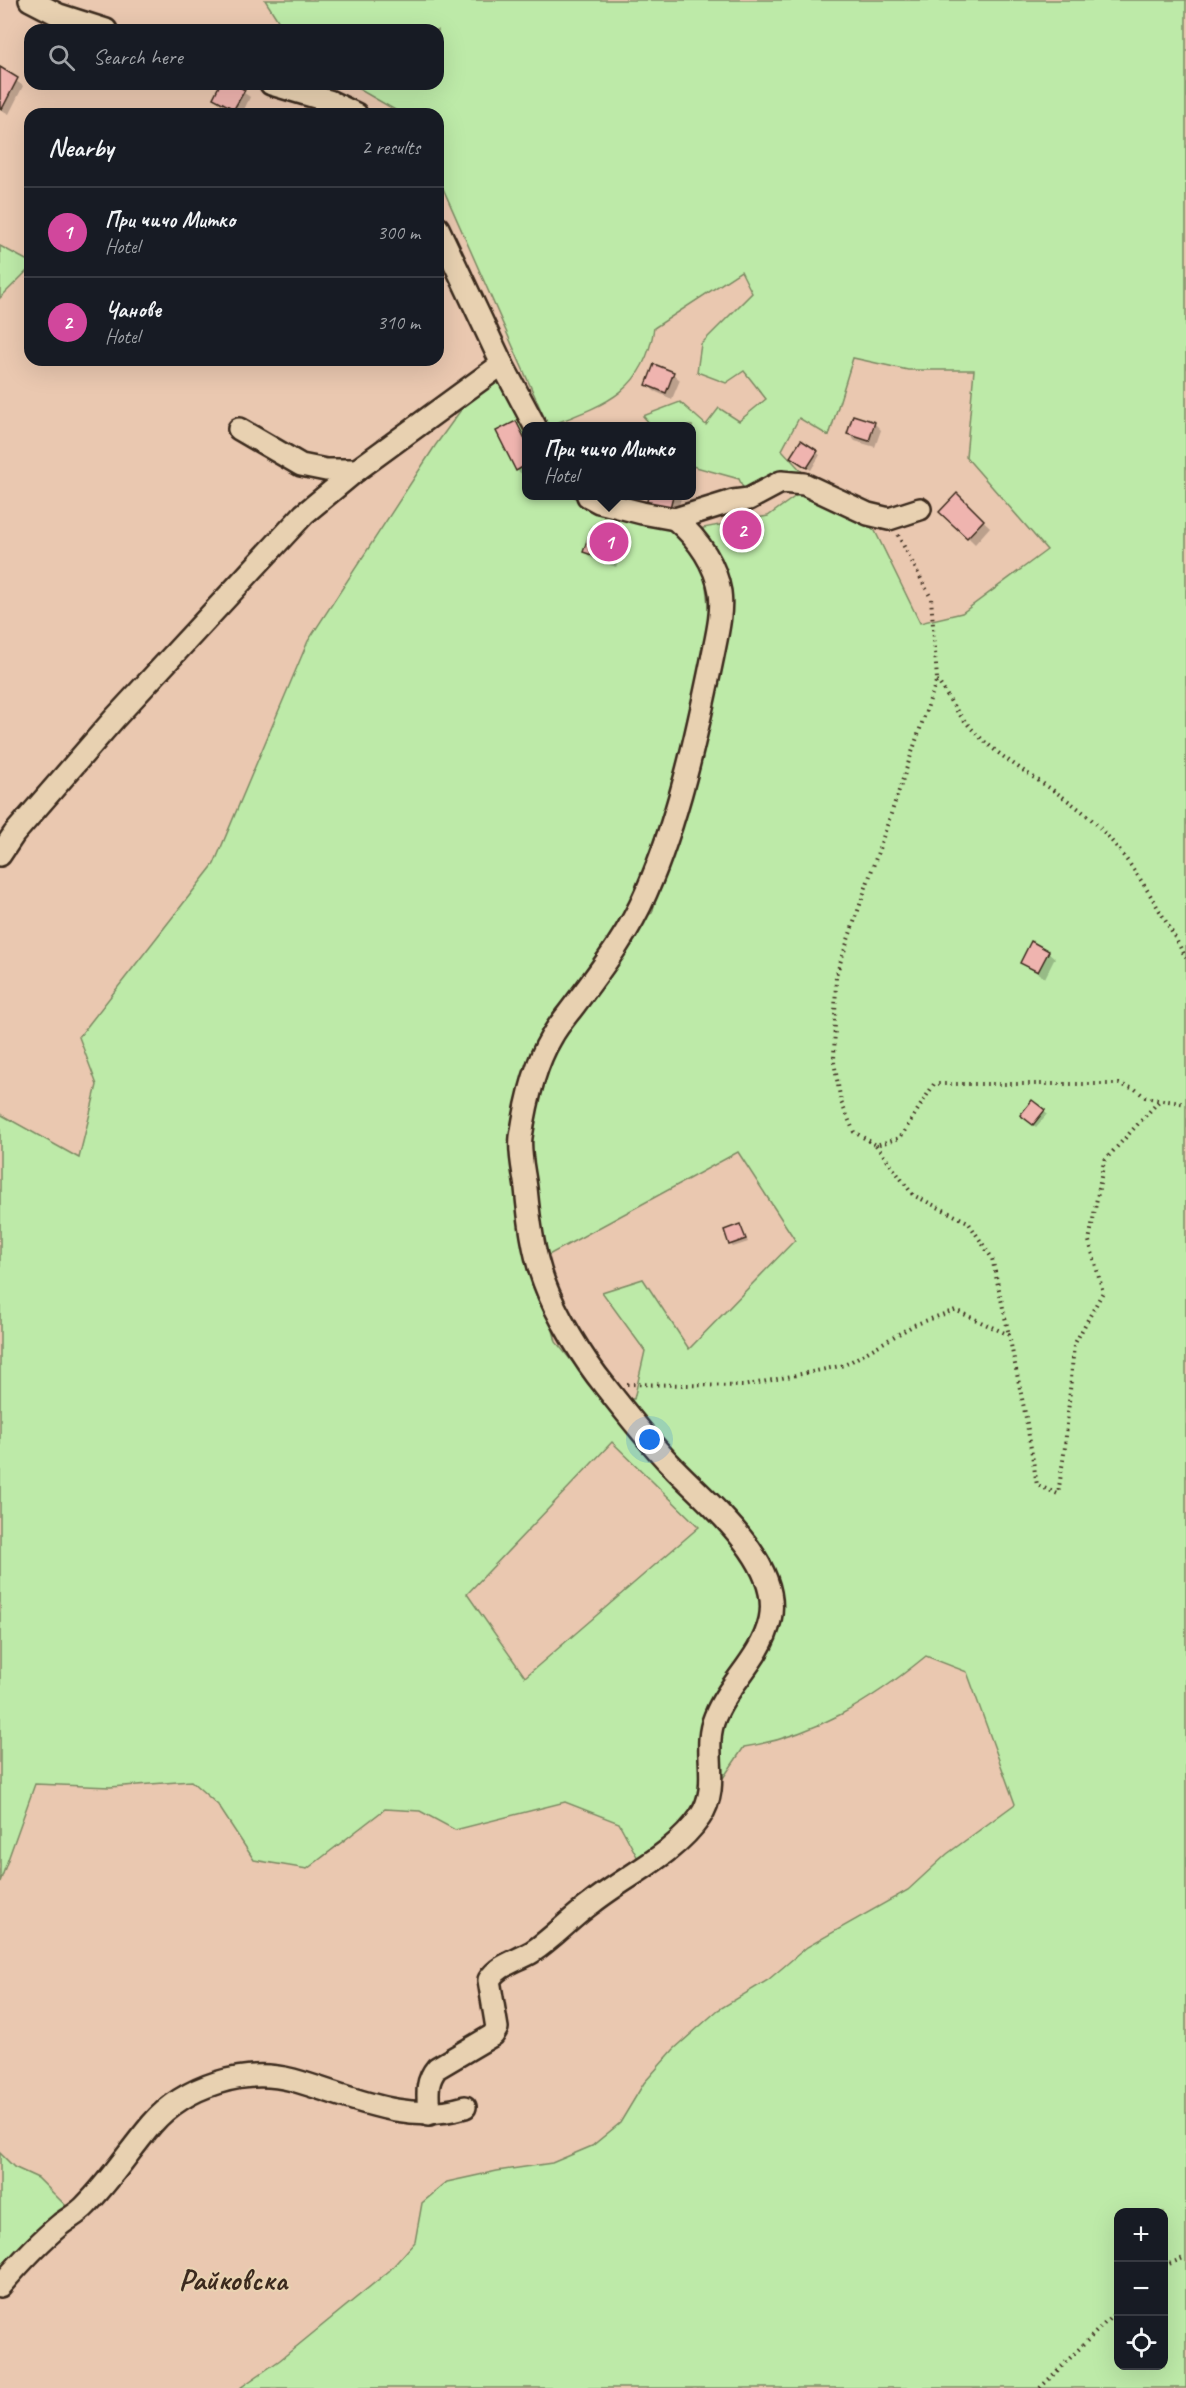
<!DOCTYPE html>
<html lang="en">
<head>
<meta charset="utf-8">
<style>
  :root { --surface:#171b24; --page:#20242c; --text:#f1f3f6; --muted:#9ea1a6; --line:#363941; --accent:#0b8043 }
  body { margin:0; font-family:Caveat,sans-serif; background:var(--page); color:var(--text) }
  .controls { position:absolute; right:18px; bottom:18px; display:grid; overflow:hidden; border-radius:12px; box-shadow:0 6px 24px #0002 }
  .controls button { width:54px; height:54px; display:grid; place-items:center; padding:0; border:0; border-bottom:2px solid var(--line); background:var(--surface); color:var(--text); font:30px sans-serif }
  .you { position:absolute; left:650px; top:1440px; width:21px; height:21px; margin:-15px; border:4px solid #fff; border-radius:50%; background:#1a73e8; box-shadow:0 0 0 9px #1a73e833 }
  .badge { display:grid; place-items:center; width:39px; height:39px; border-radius:50%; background:var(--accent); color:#fff; font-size:20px; font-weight:700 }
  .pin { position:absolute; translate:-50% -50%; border:3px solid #fff; box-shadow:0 2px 6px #0006 }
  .popup { position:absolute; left:522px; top:422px; width:174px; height:78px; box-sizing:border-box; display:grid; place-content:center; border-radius:12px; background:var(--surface); filter:drop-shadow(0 2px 4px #0005); font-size:20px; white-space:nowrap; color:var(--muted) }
  .popup b { font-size:22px; color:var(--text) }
  .popup::after { content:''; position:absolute; left:50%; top:100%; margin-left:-12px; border:12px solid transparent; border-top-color:var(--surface) }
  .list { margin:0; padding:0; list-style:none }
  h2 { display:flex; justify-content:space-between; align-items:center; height:78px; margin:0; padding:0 24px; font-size:26px }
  h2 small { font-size:20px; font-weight:400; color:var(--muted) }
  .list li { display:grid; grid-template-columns:39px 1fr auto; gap:18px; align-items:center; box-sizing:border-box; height:90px; padding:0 24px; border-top:2px solid var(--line) }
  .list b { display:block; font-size:22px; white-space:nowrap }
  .list p { margin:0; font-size:20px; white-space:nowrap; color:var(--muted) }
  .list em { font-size:20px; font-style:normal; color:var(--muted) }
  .icon { flex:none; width:33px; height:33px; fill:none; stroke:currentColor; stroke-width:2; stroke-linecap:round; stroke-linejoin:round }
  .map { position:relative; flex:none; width:1186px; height:2388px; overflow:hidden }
  .search { position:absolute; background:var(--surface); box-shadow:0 6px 24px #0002; left:24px; top:24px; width:420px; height:66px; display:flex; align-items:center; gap:15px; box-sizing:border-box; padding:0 21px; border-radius:18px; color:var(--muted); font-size:22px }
  .panel { position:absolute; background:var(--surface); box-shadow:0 6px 24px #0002; left:24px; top:108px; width:420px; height:258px; border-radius:18px }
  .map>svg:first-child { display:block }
  .green { fill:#bdeaa8; stroke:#7c8a63; stroke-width:1.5; fill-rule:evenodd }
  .shadow { fill:#0003 }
  .building { fill:#efb4af; stroke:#3b2a1e; stroke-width:1.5 }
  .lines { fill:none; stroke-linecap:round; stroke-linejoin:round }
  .minor-casing { stroke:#3b2a1e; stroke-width:26 }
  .path { stroke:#3b2a1e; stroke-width:4; stroke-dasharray:1.5 4.5; stroke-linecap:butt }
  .minor { stroke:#e8d1b1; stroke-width:21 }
  .labels { text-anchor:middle; stroke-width:4.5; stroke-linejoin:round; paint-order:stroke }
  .neighbourhood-label { font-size:30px; font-weight:bold; fill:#3b2a1e; stroke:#e8d1b1 }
</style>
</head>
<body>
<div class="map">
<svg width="1186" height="2388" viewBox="0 0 1186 2388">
  <rect width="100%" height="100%" fill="#eac8b0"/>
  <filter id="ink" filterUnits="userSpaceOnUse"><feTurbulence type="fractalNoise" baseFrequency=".0167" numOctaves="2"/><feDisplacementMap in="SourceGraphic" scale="12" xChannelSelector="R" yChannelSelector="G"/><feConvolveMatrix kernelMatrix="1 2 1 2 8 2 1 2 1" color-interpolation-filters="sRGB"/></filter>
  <g filter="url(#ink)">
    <g class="green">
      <path d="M265,0h921v2388h-946l40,-28 109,-89 26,-29 7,-39 25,-21 50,-11 55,-8 40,-17 28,-23 24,-40 30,-34 44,-39 50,-30 39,-33 101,-57 39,-36 68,-50 -48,-132 -41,-16c-55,45 -111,80 -182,91l-25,37 -78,80 -22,-41 -54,-21 -110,28 -35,-19 -35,-2 -78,60 -53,-9 -36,-55 -27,-24 -81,6 -75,-3 -35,98v-768l79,44 18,-73 -18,-48 135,-173 94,-223 127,-195 59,-82 4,17c35,18 28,80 28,115h47l24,18 65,11 28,15 15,37 4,37 -27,154 -33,100 -29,61 32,-16 44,-153 31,-151 -19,-53 -5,-28 65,-12 32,-23 43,9 32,29 45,92 42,-10 85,-63 -81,-93 8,-87h-66l-55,-12 -24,78 -30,-18 -17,32 22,24 -57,23 -8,-18 -47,-13v-40h-40l-9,-10 37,-14 26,23 13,-17 20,13 27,-22 -22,-28 -18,12 -29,-11 4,-28 51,-51 -11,-22 -87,57c-10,65 -50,77 -106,98l-110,-249v-63h-36l-52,-30h88v-54h-154zM738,1152l57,88 -106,109 -46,-70 -41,13 43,59 -11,48 -32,-1 -46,-56 -16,-63 3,-21zM612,1442l87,85 -174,150 -58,-83zM1118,2212h46v154h-46z"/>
      <polygon points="0,246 30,262 30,268 0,298"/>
      <polygon points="0,2153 14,2167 38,2178 77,2217 0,2282"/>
    </g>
    <g class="shadow">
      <polygon points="0,69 23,86 9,114 0,109"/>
      <polygon points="222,84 231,84 250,97 242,114 221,104 215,98"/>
      <polygon points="655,366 673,374 680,380 672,399 654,391 648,385"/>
      <polygon points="516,423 526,437 526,475 524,476 517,470"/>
      <polygon points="874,423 881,430 875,447 855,441 849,434"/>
      <polygon points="801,442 820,455 811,470 795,460"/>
      <polygon points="650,496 678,496 681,498 676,518 648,506"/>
      <polygon points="957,496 990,527 975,544 942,512"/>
      <polygon points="618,538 625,545 616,567 591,558 585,551"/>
      <polygon points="1048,952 1055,958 1045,978 1022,963"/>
      <polygon points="1032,1102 1047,1114 1036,1127 1024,1118"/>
      <polygon points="740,1226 748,1242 733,1247 730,1244"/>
    </g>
    <g class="building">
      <polygon points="0,67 18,78 2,109 0,108"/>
      <polygon points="220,84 234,84 245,90 234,109 213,98"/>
      <polygon points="654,364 674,372 666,393 646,385"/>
      <polygon points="853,415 875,422 869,441 847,434"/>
      <polygon points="516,421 526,441 526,465 516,471 496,431"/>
      <polygon points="801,440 818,451 807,468 790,457"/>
      <polygon points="957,493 984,520 967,538 939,512"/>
      <polygon points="648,496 673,496 669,512 646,507"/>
      <polygon points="592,527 619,537 610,561 583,552"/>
      <polygon points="1031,941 1049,951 1038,972 1020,963"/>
      <polygon points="1032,1100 1045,1110 1033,1125 1020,1115"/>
      <polygon points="740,1224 746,1239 729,1245 724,1230"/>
    </g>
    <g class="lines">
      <defs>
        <g id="minor">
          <polyline points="30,0 59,15 106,30"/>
          <polyline points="271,84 329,101 356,114"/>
          <polyline points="438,228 502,364 535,426"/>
          <polyline points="239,429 301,465 326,470 357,470"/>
          <polyline points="588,496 599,502 642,513 675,519 733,501 749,499 781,482 804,484 868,514 889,519 920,509"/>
          <polyline points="0,855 14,834 114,719 304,514 357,470 502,364"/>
          <path d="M429,2114c-1,-18 -4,-32 8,-46l56,-33 4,-7 -8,-48c9,-15 28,-19 43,-28 21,-14 39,-34 60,-49 35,-28 82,-48 108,-86 22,-32 1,-67 15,-100 14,-35 46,-58 55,-97 13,-58 -62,-116 -98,-154 -24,-25 -46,-53 -67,-80 -22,-27 -49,-71 -61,-104 -11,-29 -15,-63 -18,-94 -2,-16 -7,-35 -5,-51 5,-33 13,-71 30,-99 7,-13 17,-24 25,-35 26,-35 53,-70 70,-110 32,-73 50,-155 66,-233 4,-21 11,-47 8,-68 -5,-30 -23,-54 -45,-73"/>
          <path d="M0,2286c18,-21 39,-44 61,-62 8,-6 18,-11 25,-19 25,-25 43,-54 66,-81 33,-38 92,-57 141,-44 57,16 112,45 172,27"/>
        </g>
      </defs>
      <use href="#minor" class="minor-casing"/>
      <g class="path">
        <polyline points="898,535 931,598 937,679 836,975 834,1062 841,1102 854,1132 876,1145 900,1138 934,1084 1119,1084 1135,1089 1145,1097 1186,1104"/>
        <path d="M937,680c9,13 17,29 28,41 33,41 87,63 126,98 40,38 69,91 95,139"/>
        <polyline points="876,1145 913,1195 968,1222 992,1258 1009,1335"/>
        <polyline points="627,1384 743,1386 845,1365 914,1325 955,1310 1009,1335 1026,1418 1037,1485 1058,1494 1065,1447 1074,1345 1103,1292 1089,1241 1104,1161 1160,1100"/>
        <polyline points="1164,2266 1186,2257"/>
        <polyline points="1040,2388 1118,2310"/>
      </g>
      <use href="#minor" class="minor"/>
    </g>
  </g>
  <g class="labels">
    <g class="neighbourhood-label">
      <text x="233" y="2290">Райковска</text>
    </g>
  </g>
</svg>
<div class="controls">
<button>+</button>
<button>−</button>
<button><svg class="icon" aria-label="locate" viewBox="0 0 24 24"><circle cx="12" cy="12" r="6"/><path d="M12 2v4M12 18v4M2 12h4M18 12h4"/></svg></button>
</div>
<div class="you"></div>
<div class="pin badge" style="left:609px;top:542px;background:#d1479c">1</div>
<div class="popup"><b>При чичо Митко</b>Hotel</div>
<div class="pin badge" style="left:742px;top:530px;background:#d1479c">2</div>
<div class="search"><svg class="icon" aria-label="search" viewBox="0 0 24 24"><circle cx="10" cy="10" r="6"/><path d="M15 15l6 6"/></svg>Search here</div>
<section class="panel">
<h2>Nearby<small>2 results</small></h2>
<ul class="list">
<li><span class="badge" style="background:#d1479c">1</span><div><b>При чичо Митко</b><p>Hotel</p></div><em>300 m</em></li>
<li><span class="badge" style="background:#d1479c">2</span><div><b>Чанове</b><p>Hotel</p></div><em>310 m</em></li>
</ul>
</section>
</div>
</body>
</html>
